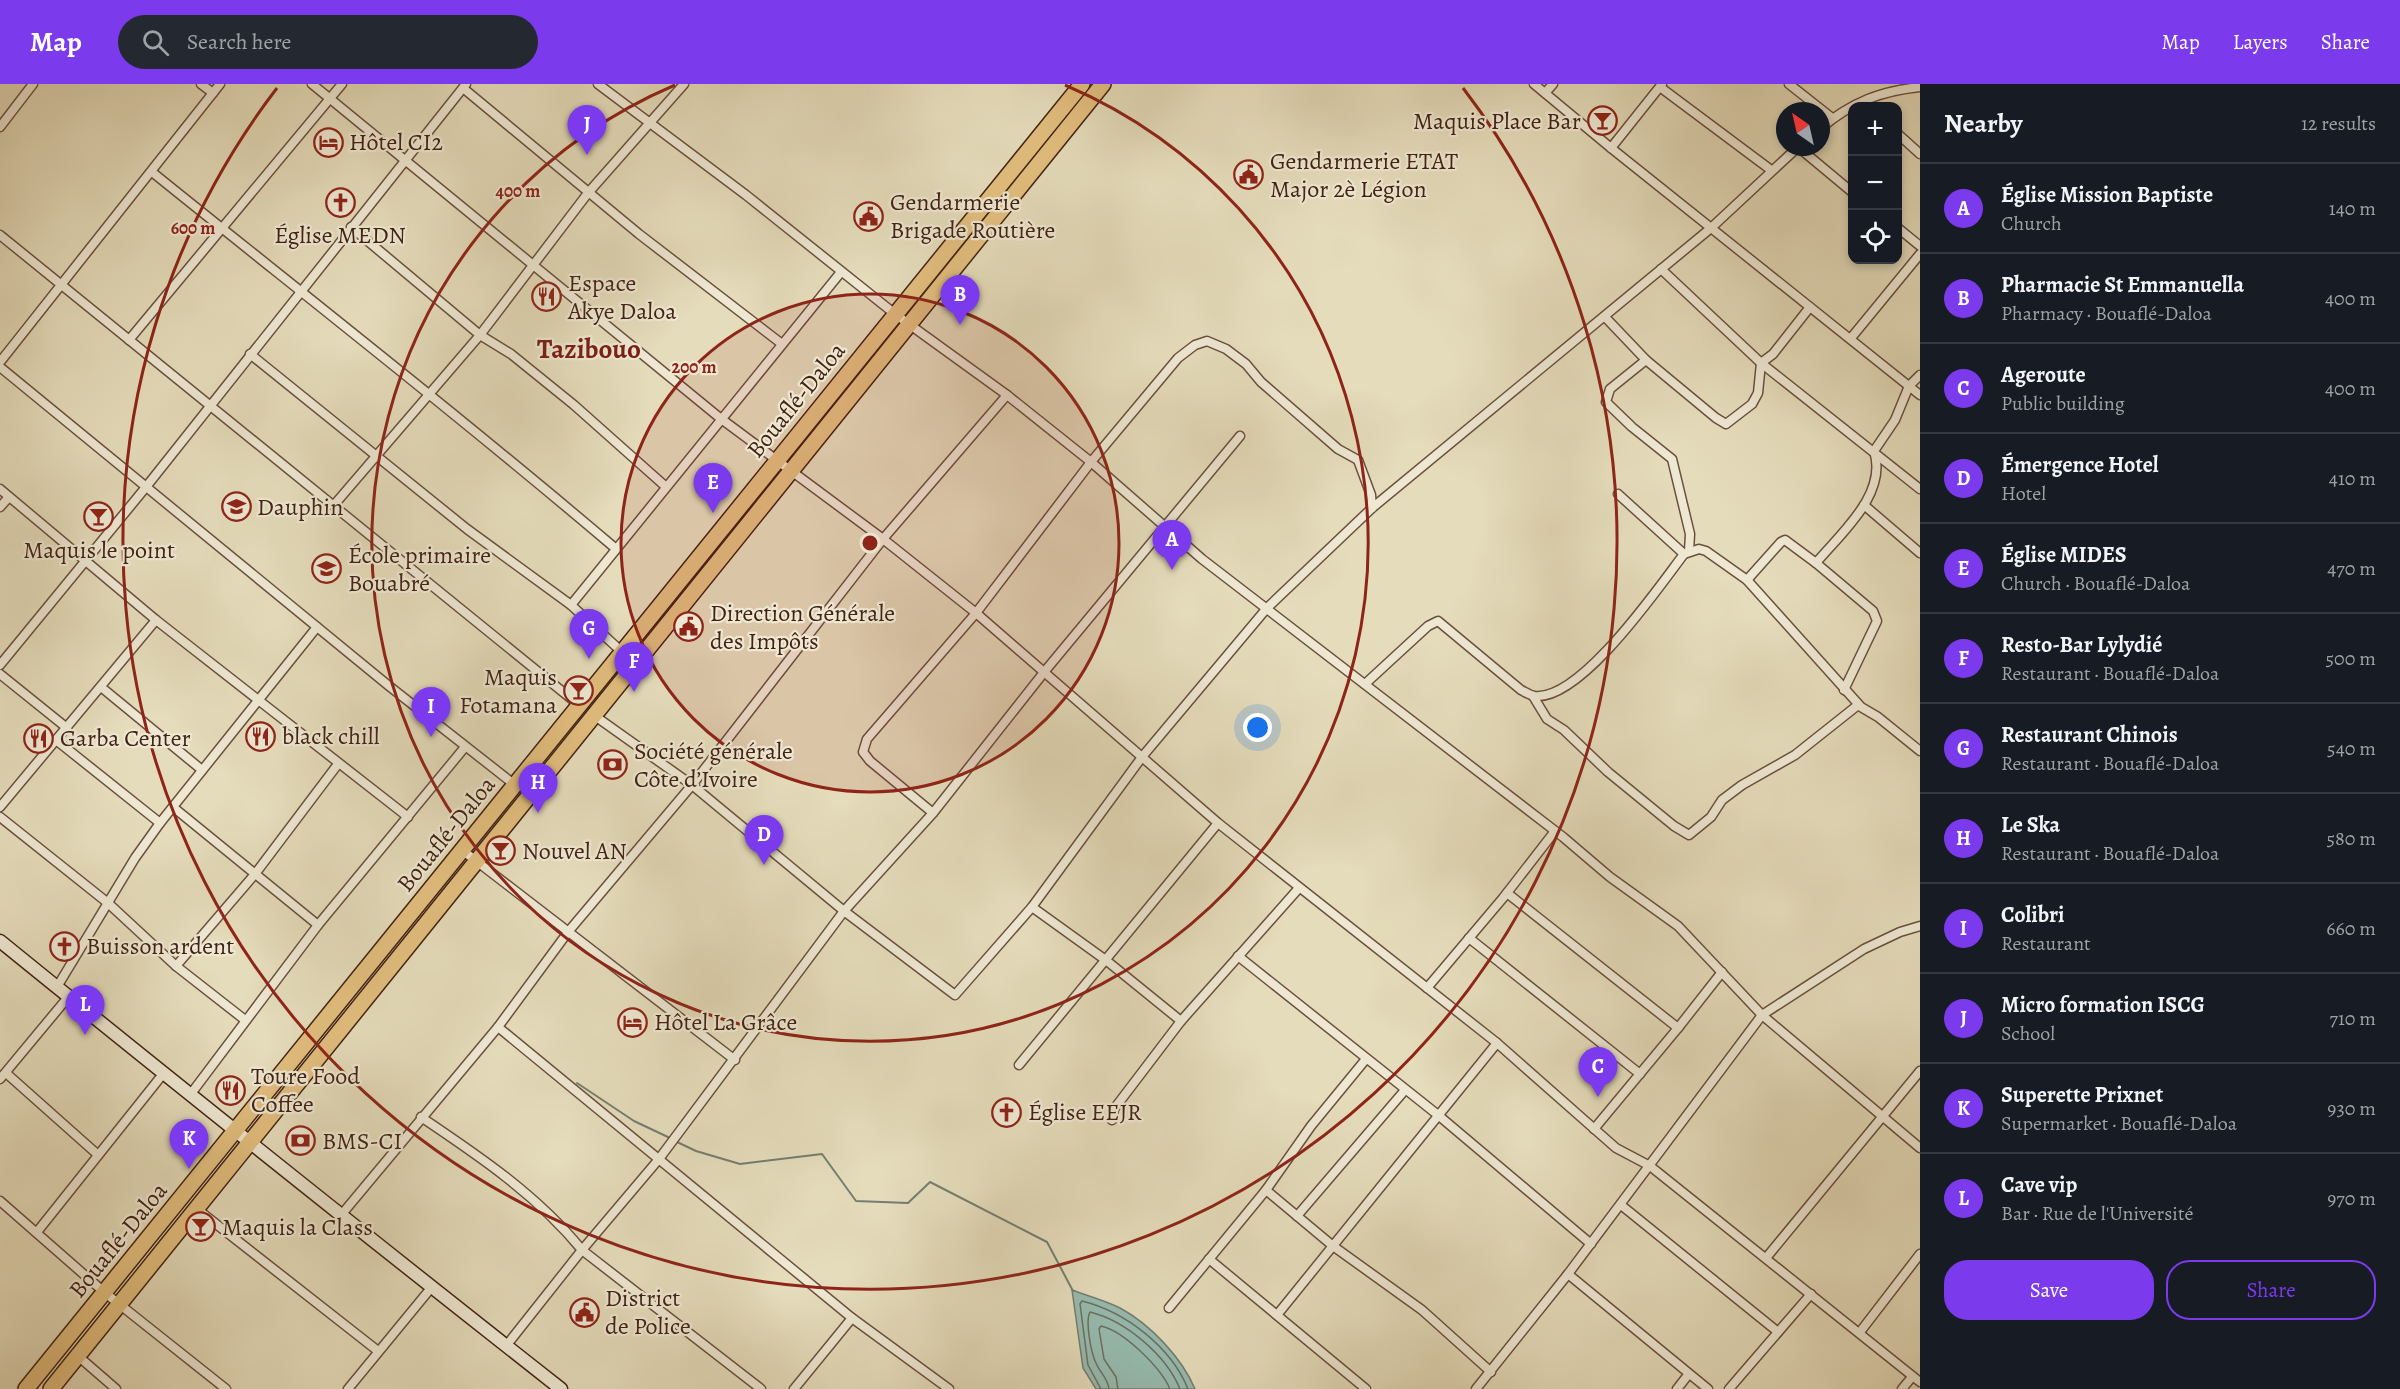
<!DOCTYPE html>
<html lang="en">
<head>
<meta charset="utf-8">
<style>
  :root { --surface:#171b24; --page:#242831; --text:#f1f3f6; --muted:#9ea1a6; --line:#363941; --accent:#7c3aed }
  body { margin:0; font-family:Alegreya,serif; background:var(--page); color:var(--text) }
  .controls { position:absolute; right:18px; top:18px; display:grid; overflow:hidden; border-radius:12px; box-shadow:0 3px 9px #0003 }
  .controls button { width:54px; height:54px; display:grid; place-items:center; padding:0; border:0; border-bottom:2px solid var(--line); background:var(--surface); color:var(--text); font:30px sans-serif }
  .compass { position:absolute; left:1776px; top:18px; width:54px; height:54px; border-radius:50%; background:var(--surface); box-shadow:0 3px 9px #0003; rotate:326deg }
  .you { position:absolute; left:1258px; top:644px; width:21px; height:21px; margin:-15px; border:4px solid #fff; border-radius:50%; background:#1a73e8; box-shadow:0 0 0 9px #1a73e833 }
  .badge { display:grid; place-items:center; width:39px; height:39px; border-radius:50%; background:var(--accent); color:#fff; font-size:20px; font-weight:700 }
  .pin { position:absolute; translate:-50% -50px; filter:drop-shadow(0 2px 3px #0008) }
  .pin::after { content:''; position:absolute; top:32px; width:21px; height:18px; background:inherit; clip-path:polygon(0 0,100% 0,50% 100%) }
  .list { margin:0; padding:0; list-style:none }
  h2 { display:flex; justify-content:space-between; align-items:center; height:78px; margin:0; padding:0 24px; font-size:26px }
  h2 small { font-size:20px; font-weight:400; color:var(--muted) }
  .list li { display:grid; grid-template-columns:39px 1fr auto; gap:18px; align-items:center; box-sizing:border-box; height:90px; padding:0 24px; border-top:2px solid var(--line) }
  .list b { display:block; font-size:22px; white-space:nowrap }
  .list p { margin:0; font-size:20px; white-space:nowrap; color:var(--muted) }
  .list em { font-size:20px; font-style:normal; color:var(--muted) }
  .actions { display:flex; gap:12px; padding:18px 24px }
  .actions a { flex:1; padding:14px 0; border:2px solid var(--accent); border-radius:24px; text-align:center; font-size:21px; color:var(--accent) }
  .actions .main { background:var(--accent); color:#fff }
  .icon { flex:none; width:33px; height:33px; fill:none; stroke:currentColor; stroke-width:2; stroke-linecap:round; stroke-linejoin:round }
  .map { position:relative; flex:none; width:1920px; height:1305px; overflow:hidden }
  header { display:flex; align-items:center; gap:36px; box-sizing:border-box; height:84px; padding:0 30px; background:var(--accent); color:#fff }
  header strong { font-size:28px }
  nav { display:flex; gap:33px; margin-inline-start:auto; font-size:21px }
  .search { width:420px; height:54px; background:var(--page); display:flex; align-items:center; gap:15px; box-sizing:border-box; padding:0 21px; border-radius:33px; color:var(--muted); font-size:22px }
  main { display:flex }
  aside { flex:1; background:var(--surface) }
  .map>svg:first-child { display:block }
  .water { fill:#96bcb0; stroke:#747e72; stroke-width:1.5 }
  .lines { fill:none; stroke-linecap:round; stroke-linejoin:round }
  .shore { stroke:#6c6f62; stroke-width:1.5 }
  .stream { stroke:#747e72; stroke-width:2 }
  .street-casing { stroke:#6b503e; stroke-width:11 }
  .secondary-casing { stroke:#422214; stroke-width:15 }
  .highway-casing { stroke:#422214; stroke-width:18 }
  .street { stroke:#eee8d3; stroke-width:8 }
  .secondary { stroke:#eee8d3; stroke-width:12 }
  .highway { stroke:#e2be7e; stroke-width:15 }
  .ring { fill:none; stroke:#8f2418; stroke-width:3 }
  .labels { text-anchor:middle; stroke-width:4.5; stroke-linejoin:round; paint-order:stroke }
  .poi-label { font-size:24px; fill:#422214; stroke:#eee8d3; text-anchor:start }
  .street-label { font-size:24px; fill:#422214; stroke:#eee8d3 }
  .quarter-label { font-size:27px; font-weight:bold; fill:#7a1f14; stroke:#eee8d3 }
  .centre { fill:#8f2418; stroke:#eee8d3; stroke-width:3 }
  .ring-label { font-size:18px; text-anchor:middle; font-weight:bold; fill:#8f2418; stroke:#eee8d3; stroke-width:4.5; stroke-linejoin:round; paint-order:stroke }
</style>
</head>
<body>
<header>
<strong>Map</strong>
<div class="search"><svg class="icon" aria-label="search" viewBox="0 0 24 24"><circle cx="10" cy="10" r="6"/><path d="M15 15l6 6"/></svg>Search here</div>
<nav><a>Map</a><a>Layers</a><a>Share</a></nav>
</header>
<main>
<div class="map">
<svg width="1920" height="1305" viewBox="0 0 1920 1305">
  <rect width="100%" height="100%" fill="#e5dcbb"/>
  <filter id="stains"><feTurbulence type="fractalNoise" baseFrequency=".00333" numOctaves="4"/><feColorMatrix values="0 0 0 0 .2 0 0 0 0 .09 0 0 0 0 .02 0 0 0 .5 -.17"/></filter>
  <radialGradient id="worn" r=".72"><stop offset=".6" stop-color="#630" stop-opacity="0"/><stop offset="1" stop-color="#630" stop-opacity=".3"/></radialGradient>
  <path class="water" d="M1072,1206c16,6 34,11 48,18 30,16 62,50 75,81h-99l-13,-21z"/>
  <g class="lines">
    <g class="shore">
      <path d="M1101,1305l-13,-24 -8,-61 2,-3c44,11 89,46 106,88"/>
      <path d="M1109,1305c-1,-11 -9,-16 -13,-26 -5,-10 -11,-42 -6,-51 36,9 76,43 90,77"/>
      <path d="M1118,1305l-2,-12 -12,-18 -5,-30 2,-3c23,5 60,42 69,63"/>
    </g>
    <g class="stream">
      <polyline points="577,999 634,1037 670,1054"/>
      <polyline points="675,1057 696,1067 740,1080 822,1070 856,1117 908,1119 930,1098 1047,1158 1073,1207"/>
    </g>
    <defs>
      <g id="street">
        <polyline points="201,0 213,9"/>
        <polyline points="312,0 720,334 883,455 976,529 1218,739 1497,959 1616,1064 1650,1082 1920,1298"/>
        <polyline points="598,0 746,111 895,230 1007,311 1091,378 1202,475 1563,753 1610,793 1678,842 1762,931 1920,1064"/>
        <polyline points="1534,0 1611,64 1920,311"/>
        <polyline points="1789,0 1832,34"/>
        <polyline points="1660,3 1771,86"/>
        <polyline points="463,4 639,150 782,260"/>
        <polyline points="1545,9 1553,0"/>
        <polyline points="0,43 33,0"/>
        <path d="M1821,44c31,-26 60,-37 99,-41"/>
        <polyline points="1898,50 1920,70"/>
        <polyline points="1798,63 1852,108"/>
        <polyline points="1611,64 1662,0"/>
        <path d="M152,88c155,125 311,247 463,376"/>
        <polyline points="351,143 480,251 511,270 574,321 665,402"/>
        <polyline points="1898,144 1920,162"/>
        <polyline points="0,151 579,621"/>
        <polyline points="1661,185 1761,279 1920,405"/>
        <polyline points="1605,233 1646,276"/>
        <polyline points="1851,254 1920,170"/>
        <polyline points="129,256 342,0"/>
        <polyline points="250,270 467,445 571,521 622,568"/>
        <polyline points="0,278 220,0"/>
        <polyline points="0,283 389,602 515,701"/>
        <polyline points="0,405 156,536 408,733"/>
        <polyline points="1618,410 1684,470"/>
        <polyline points="334,421 480,251 588,109 684,0"/>
        <polyline points="1864,421 1920,469"/>
        <polyline points="0,423 9,413"/>
        <polyline points="1689,467 1690,450 1672,375 1632,343 1606,318 1610,305 1646,276 1716,334 1726,340 1752,320 1758,309 1761,279 1773,270 1810,223"/>
        <polyline points="1816,479 1873,527 1877,537 1844,606"/>
        <path d="M1747,496l34,-38 4,-2 31,23c25,-30 72,-69 58,-112l21,-31 14,-34 11,-11"/>
        <polyline points="571,521 841,188"/>
        <polyline points="0,581 146,403 466,0"/>
        <polyline points="0,590 67,644"/>
        <path d="M1365,600l63,-58 10,-5 83,69c4,2 9,5 13,6 46,6 124,-108 150,-142l15,-5 7,2 41,29 114,127 17,10 42,34"/>
        <polyline points="101,603 202,686"/>
        <polyline points="1533,612 1547,635 1564,646 1608,688 1674,742 1689,751 1711,733 1722,716 1742,701 1795,671 1858,621"/>
        <polyline points="595,632 692,701 844,827 955,911 1032,823 1142,673 1267,524 1372,424 1711,144 1798,63"/>
        <polyline points="56,656 160,739"/>
        <polyline points="0,723 156,536"/>
        <polyline points="173,723 318,841"/>
        <polyline points="933,729 870,677 863,668 867,655 976,529 1091,378 1178,274 1195,261 1207,257 1226,265 1246,280 1261,298 1338,365 1358,376 1371,411 1372,424"/>
        <polyline points="0,733 108,819 176,882 245,936"/>
        <polyline points="462,766 735,976"/>
        <polyline points="1507,809 1678,944 1722,888"/>
        <polyline points="1032,823 1107,877 1181,937"/>
        <polyline points="1469,854 1640,990"/>
        <polyline points="1238,872 1438,1031 1591,1160"/>
        <polyline points="176,882 255,790 338,680"/>
        <polyline points="57,903 135,774 160,739 317,543"/>
        <polyline points="1427,904 1503,814 1555,747"/>
        <polyline points="498,943 852,1234 949,1305"/>
        <polyline points="1019,981 1218,739"/>
        <polyline points="6,989 97,1070"/>
        <polyline points="0,995 69,912"/>
        <polyline points="190,1011 318,841 465,663"/>
        <path d="M421,1033c58,39 116,78 161,133l179,139"/>
        <polyline points="1112,1036 1114,1025 1181,937 1299,804"/>
        <polyline points="1594,1045 1678,944"/>
        <polyline points="1266,1106 1333,1162 1422,1226 1491,1288"/>
        <polyline points="0,1117 104,1208 226,1305"/>
        <polyline points="1621,1121 1778,1248"/>
        <polyline points="197,1125 378,1267"/>
        <polyline points="342,1130 498,943 568,848 692,701 883,455 1007,311"/>
        <polyline points="1297,1132 1405,1006"/>
        <polyline points="37,1148 163,990"/>
        <polyline points="1766,1174 1920,987"/>
        <polyline points="1209,1175 1366,1305"/>
        <polyline points="1568,1190 1708,1305"/>
        <polyline points="1169,1224 1266,1106 1311,1042 1366,975"/>
        <polyline points="1277,1231 1497,959"/>
        <polyline points="1860,1248 1920,1170"/>
        <polyline points="506,1262 582,1166 659,1075 844,827 933,729 1045,587 1240,352"/>
        <polyline points="78,1272 116,1305"/>
        <polyline points="348,1305 431,1204"/>
        <polyline points="794,1305 852,1234"/>
        <polyline points="1476,1305 1568,1190 1762,931 1864,865 1900,848 1920,842"/>
        <polyline points="1677,1305 1688,1291"/>
        <polyline points="1729,1305 1811,1210"/>
        <polyline points="1902,1305 1912,1293"/>
      </g>
      <path id="secondary" d="M0,857c186,151 373,300 561,448"/>
      <g id="highway">
        <polyline points="26,1305 1082,0"/>
        <polyline points="51,1305 1103,0"/>
      </g>
    </defs>
    <use href="#street" class="street-casing"/>
    <use href="#secondary" class="secondary-casing"/>
    <use href="#highway" class="highway-casing"/>
    <use href="#street" class="street"/>
    <use href="#secondary" class="secondary"/>
    <use href="#highway" class="highway"/>
  </g>
  <circle cx="870" cy="459" r="249" fill="#8f2418" fill-opacity=".12"/>
  <g class="ring">
    <circle cx="870" cy="459" r="249"/>
    <path d="M1065 1A498 498 0 1 1 675 1"/>
    <path d="M1463 4A747 747 0 1 1 277 4"/>
  </g>
  <defs>
    <symbol id="bar-ring" viewBox="-11 -11 22 22"><circle r="9.5" fill="#eee8d3" stroke="#8f2418" stroke-width="1.5"/><path d="M-6-5H6L.8 .8V4.5H3.5V6h-7V4.5H-.8V.8Z" fill="#8f2418"/></symbol>
    <symbol id="hotel-ring" viewBox="-11 -11 22 22"><circle r="9.5" fill="#eee8d3" stroke="#8f2418" stroke-width="1.5"/><path d="M-6-4.5h1.5V1H6V5H4.5V3h-9V5H-6ZM-4 0a1.8 1.8 0 1 1 3.6 0ZM.5 0V-2.5h3Q6-2.5 6 0Z" fill="#8f2418"/></symbol>
    <symbol id="civic-ring" viewBox="-11 -11 22 22"><circle r="9.5" fill="#eee8d3" stroke="#8f2418" stroke-width="1.5"/><path d="M-.6-6.5H3V-4.5H.6V-3L4-1V1h2V6H-6V1h2V-1L-.6-3ZM-1.2 2.5V6h2.4V2.5Z" fill="#8f2418"/></symbol>
    <symbol id="church-ring" viewBox="-11 -11 22 22"><circle r="9.5" fill="#eee8d3" stroke="#8f2418" stroke-width="1.5"/><path d="M-1.2-6h2.4v3.5h3.3v2.4h-3.3V6h-2.4V-.1h-3.3v-2.4h3.3Z" fill="#8f2418"/></symbol>
    <symbol id="restaurant-ring" viewBox="-11 -11 22 22"><circle r="9.5" fill="#eee8d3" stroke="#8f2418" stroke-width="1.5"/><path d="M-5-6h1v4h1v-4h1v4h1v-4h1v5L-1.5 .5V6h-2V.5L-5-1ZM5-6V6H3V1.5H1.5Q1.5-4 5-6Z" fill="#8f2418"/></symbol>
    <symbol id="school-ring" viewBox="-11 -11 22 22"><circle r="9.5" fill="#eee8d3" stroke="#8f2418" stroke-width="1.5"/><path d="M0-5L7-2L0 1L-7-2ZM-4 1L0 2.5L4 1V4Q0 6-4 4Z" fill="#8f2418"/></symbol>
    <symbol id="bank-ring" viewBox="-11 -11 22 22"><circle r="9.5" fill="#eee8d3" stroke="#8f2418" stroke-width="1.5"/><path d="M-6-4H6V4H-6ZM0-2.3a2.3 2.3 0 1 0 0 4.6a2.3 2.3 0 1 0 0-4.6Z" fill="#8f2418"/></symbol>
  </defs>
  <g fill-rule="evenodd">
    <use href="#bar-ring" x="1586" y="20" width="33" height="33"/>
    <use href="#hotel-ring" x="312" y="42" width="33" height="33"/>
    <use href="#civic-ring" x="1232" y="74" width="33" height="33"/>
    <use href="#church-ring" x="324" y="102" width="33" height="33"/>
    <use href="#civic-ring" x="852" y="116" width="33" height="33"/>
    <use href="#restaurant-ring" x="530" y="196" width="33" height="33"/>
    <use href="#school-ring" x="220" y="406" width="33" height="33"/>
    <use href="#bar-ring" x="82" y="416" width="33" height="33"/>
    <use href="#school-ring" x="310" y="468" width="33" height="33"/>
    <use href="#civic-ring" x="672" y="526" width="33" height="33"/>
    <use href="#bar-ring" x="562" y="590" width="33" height="33"/>
    <use href="#restaurant-ring" x="244" y="636" width="33" height="33"/>
    <use href="#restaurant-ring" x="22" y="638" width="33" height="33"/>
    <use href="#bank-ring" x="596" y="664" width="33" height="33"/>
    <use href="#bar-ring" x="484" y="750" width="33" height="33"/>
    <use href="#church-ring" x="48" y="846" width="33" height="33"/>
    <use href="#hotel-ring" x="616" y="922" width="33" height="33"/>
    <use href="#restaurant-ring" x="214" y="990" width="33" height="33"/>
    <use href="#church-ring" x="990" y="1012" width="33" height="33"/>
    <use href="#bank-ring" x="284" y="1040" width="33" height="33"/>
    <use href="#bar-ring" x="184" y="1126" width="33" height="33"/>
    <use href="#civic-ring" x="568" y="1212" width="33" height="33"/>
  </g>
  <g class="labels">
    <g class="poi-label">
      <text x="1581" y="45" text-anchor="end">Maquis Place Bar</text>
      <text x="349" y="66">Hôtel CI2</text>
      <text x="1270" y="85">Gendarmerie ETAT<tspan x="1270" dy="28">Major 2è Légion</tspan></text>
      <text x="890" y="126">Gendarmerie<tspan x="890" dy="28">Brigade Routière</tspan></text>
      <text x="340" y="159" text-anchor="middle">Église MEDN</text>
      <text x="568" y="207">Espace<tspan x="568" dy="28">Akye Daloa</tspan></text>
      <text x="257" y="431">Dauphin</text>
      <text x="99" y="474" text-anchor="middle">Maquis le point</text>
      <text x="348" y="479">École primaire<tspan x="348" dy="28">Bouabré</tspan></text>
      <text x="710" y="537">Direction Générale<tspan x="710" dy="28">des Impôts</tspan></text>
      <text x="557" y="601" text-anchor="end">Maquis<tspan x="557" dy="28">Fotamana</tspan></text>
      <text x="282" y="660">black chill</text>
      <text x="60" y="662">Garba Center</text>
      <text x="634" y="675">Société générale<tspan x="634" dy="28">Côte d’Ivoire</tspan></text>
      <text x="522" y="775">Nouvel AN</text>
      <text x="86" y="870">Buisson ardent</text>
      <text x="654" y="946">Hôtel La Grâce</text>
      <text x="251" y="1000">Toure Food<tspan x="251" dy="28">Coffee</tspan></text>
      <text x="1028" y="1036">Église EEJR</text>
      <text x="322" y="1065">BMS-CI</text>
      <text x="222" y="1151">Maquis la Class</text>
      <text x="605" y="1222">District<tspan x="605" dy="28">de Police</tspan></text>
    </g>
    <g class="street-label">
      <text transform="translate(796 316) rotate(-51)" y="8">Bouaflé-Daloa</text>
      <text transform="translate(446 750) rotate(-51)" y="8">Bouaflé-Daloa</text>
      <text transform="translate(118 1156) rotate(-51)" y="8">Bouaflé-Daloa</text>
    </g>
    <g class="quarter-label">
      <text x="589" y="274">Tazibouo</text>
    </g>
  </g>
  <circle cx="870" cy="459" r="9" class="centre"/>
  <g class="ring-label">
    <text x="518" y="113">400 m</text>
    <text x="193" y="150">600 m</text>
    <text x="694" y="289">200 m</text>
  </g>
  <rect width="100%" height="100%" filter="url(#stains)"/>
  <rect width="100%" height="100%" fill="url(#worn)"/>
</svg>
<div class="controls">
<button>+</button>
<button>−</button>
<button><svg class="icon" aria-label="locate" viewBox="0 0 24 24"><circle cx="12" cy="12" r="6"/><path d="M12 2v4M12 18v4M2 12h4M18 12h4"/></svg></button>
</div>
<svg class="compass" viewBox="-18 -18 36 36"><path d="M0-13l5 13h-10z" fill="#e53935"/><path d="M0 13l5-13h-10z" fill="#9ea1a6"/></svg>
<div class="you"></div>
<div class="pin badge" style="left:1172px;top:486px">A</div>
<div class="pin badge" style="left:960px;top:241px">B</div>
<div class="pin badge" style="left:1598px;top:1013px">C</div>
<div class="pin badge" style="left:764px;top:781px">D</div>
<div class="pin badge" style="left:713px;top:429px">E</div>
<div class="pin badge" style="left:634px;top:608px">F</div>
<div class="pin badge" style="left:589px;top:575px">G</div>
<div class="pin badge" style="left:538px;top:729px">H</div>
<div class="pin badge" style="left:431px;top:653px">I</div>
<div class="pin badge" style="left:587px;top:71px">J</div>
<div class="pin badge" style="left:189px;top:1085px">K</div>
<div class="pin badge" style="left:85px;top:951px">L</div>
</div>
<aside>
<h2>Nearby<small>12 results</small></h2>
<ul class="list">
<li><span class="badge">A</span><div><b>Église Mission Baptiste</b><p>Church</p></div><em>140 m</em></li>
<li><span class="badge">B</span><div><b>Pharmacie St Emmanuella</b><p>Pharmacy · Bouaflé-Daloa</p></div><em>400 m</em></li>
<li><span class="badge">C</span><div><b>Ageroute</b><p>Public building</p></div><em>400 m</em></li>
<li><span class="badge">D</span><div><b>Émergence Hotel</b><p>Hotel</p></div><em>410 m</em></li>
<li><span class="badge">E</span><div><b>Église MIDES</b><p>Church · Bouaflé-Daloa</p></div><em>470 m</em></li>
<li><span class="badge">F</span><div><b>Resto-Bar Lylydié</b><p>Restaurant · Bouaflé-Daloa</p></div><em>500 m</em></li>
<li><span class="badge">G</span><div><b>Restaurant Chinois</b><p>Restaurant · Bouaflé-Daloa</p></div><em>540 m</em></li>
<li><span class="badge">H</span><div><b>Le Ska</b><p>Restaurant · Bouaflé-Daloa</p></div><em>580 m</em></li>
<li><span class="badge">I</span><div><b>Colibri</b><p>Restaurant</p></div><em>660 m</em></li>
<li><span class="badge">J</span><div><b>Micro formation ISCG</b><p>School</p></div><em>710 m</em></li>
<li><span class="badge">K</span><div><b>Superette Prixnet</b><p>Supermarket · Bouaflé-Daloa</p></div><em>930 m</em></li>
<li><span class="badge">L</span><div><b>Cave vip</b><p>Bar · Rue de l'Université</p></div><em>970 m</em></li>
</ul>
<div class="actions"><a class="main">Save</a><a>Share</a></div>
</aside>
</main>
</body>
</html>
